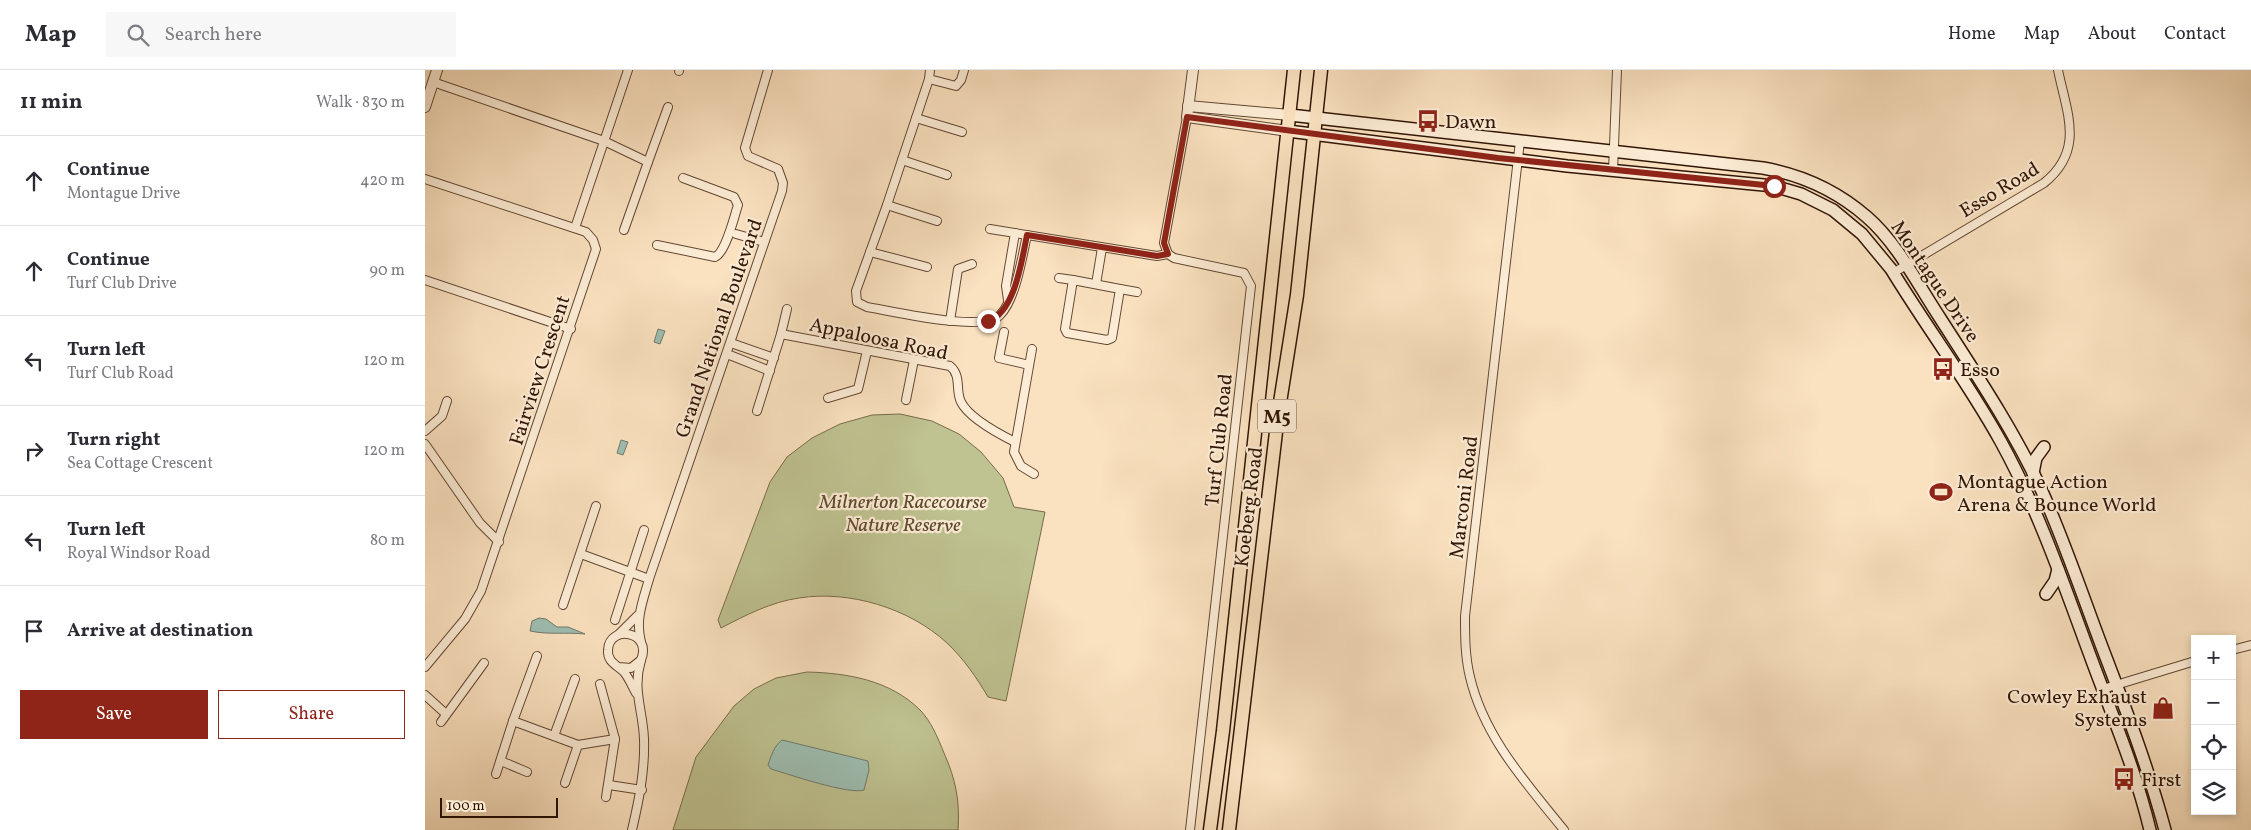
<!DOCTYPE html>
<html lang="en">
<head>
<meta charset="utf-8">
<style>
  :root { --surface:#fff; --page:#f7f7f7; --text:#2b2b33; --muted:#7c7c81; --line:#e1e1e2; --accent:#8f2418 }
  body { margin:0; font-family:Vollkorn,serif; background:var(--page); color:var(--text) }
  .controls { position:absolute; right:15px; bottom:15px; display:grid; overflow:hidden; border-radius:0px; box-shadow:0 2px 8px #0003 }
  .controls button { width:45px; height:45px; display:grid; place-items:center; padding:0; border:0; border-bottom:1px solid var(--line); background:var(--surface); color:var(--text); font:25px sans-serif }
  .scale { position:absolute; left:15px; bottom:12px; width:118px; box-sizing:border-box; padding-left:5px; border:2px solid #311505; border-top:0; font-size:14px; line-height:18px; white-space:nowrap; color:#311505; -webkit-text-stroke:4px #fcecd5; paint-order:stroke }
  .stop { position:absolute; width:15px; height:15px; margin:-11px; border:4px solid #8f2418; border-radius:50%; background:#fff }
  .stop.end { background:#8f2418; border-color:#fff; box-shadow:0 1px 5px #0008 }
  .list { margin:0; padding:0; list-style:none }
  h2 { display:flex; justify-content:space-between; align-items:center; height:65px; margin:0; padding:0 20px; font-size:21px }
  h2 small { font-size:16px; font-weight:400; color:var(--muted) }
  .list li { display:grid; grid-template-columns:32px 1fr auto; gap:15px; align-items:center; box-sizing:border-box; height:90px; padding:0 20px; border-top:1px solid var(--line) }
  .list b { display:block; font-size:19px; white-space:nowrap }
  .list p { margin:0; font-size:16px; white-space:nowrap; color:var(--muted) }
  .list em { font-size:16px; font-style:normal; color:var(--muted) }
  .actions { display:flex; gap:10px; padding:15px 20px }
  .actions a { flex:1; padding:11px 0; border:1px solid var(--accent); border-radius:0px; text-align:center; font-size:18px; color:var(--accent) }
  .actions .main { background:var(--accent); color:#fff }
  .icon { flex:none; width:28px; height:28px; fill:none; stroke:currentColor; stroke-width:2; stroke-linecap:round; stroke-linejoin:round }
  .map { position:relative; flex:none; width:1826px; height:760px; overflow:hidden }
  header { display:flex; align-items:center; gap:30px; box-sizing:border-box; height:70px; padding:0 25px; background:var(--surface); border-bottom:1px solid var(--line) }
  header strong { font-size:24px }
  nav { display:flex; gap:28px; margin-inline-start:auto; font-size:18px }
  .search { width:350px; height:45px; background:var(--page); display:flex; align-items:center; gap:12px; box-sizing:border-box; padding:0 18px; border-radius:0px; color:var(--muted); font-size:19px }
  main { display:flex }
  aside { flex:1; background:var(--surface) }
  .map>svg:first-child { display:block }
  .green { fill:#bfc291; stroke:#786c4b }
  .water { fill:#9ebeb1; stroke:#727a6c }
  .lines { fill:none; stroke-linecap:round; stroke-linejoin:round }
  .minor-casing { stroke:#634834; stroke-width:10 }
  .tertiary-casing { stroke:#634834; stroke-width:12 }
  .secondary-casing { stroke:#311505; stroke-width:14 }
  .primary-casing { stroke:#311505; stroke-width:15 }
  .minor { stroke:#fcecd5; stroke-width:8 }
  .tertiary { stroke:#fcecd5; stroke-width:10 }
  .secondary { stroke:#fcecd5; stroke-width:11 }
  .primary { stroke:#fae1bf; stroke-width:12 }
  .route { stroke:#8f2418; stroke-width:6 }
  .labels { text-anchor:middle; stroke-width:4.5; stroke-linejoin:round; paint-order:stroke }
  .shield { fill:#fcecd5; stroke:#6e5643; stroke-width:1 }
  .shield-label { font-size:19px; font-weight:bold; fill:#311505 }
  .poi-label { font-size:20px; fill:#311505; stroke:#fcecd5; text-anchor:start }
  .street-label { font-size:20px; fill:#311505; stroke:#fcecd5 }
  .park-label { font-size:20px; font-style:italic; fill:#5c492f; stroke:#fcecd5 }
</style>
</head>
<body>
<header>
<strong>Map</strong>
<div class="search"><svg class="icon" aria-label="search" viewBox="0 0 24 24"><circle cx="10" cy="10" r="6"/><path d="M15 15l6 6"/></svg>Search here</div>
<nav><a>Home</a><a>Map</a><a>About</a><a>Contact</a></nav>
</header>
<main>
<aside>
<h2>11 min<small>Walk · 830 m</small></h2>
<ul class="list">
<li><svg class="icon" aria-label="ahead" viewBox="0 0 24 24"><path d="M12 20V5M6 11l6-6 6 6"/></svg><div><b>Continue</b><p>Montague Drive</p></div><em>420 m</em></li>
<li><svg class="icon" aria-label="ahead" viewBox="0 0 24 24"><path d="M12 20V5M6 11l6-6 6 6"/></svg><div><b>Continue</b><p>Turf Club Drive</p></div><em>90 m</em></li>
<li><svg class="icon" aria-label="left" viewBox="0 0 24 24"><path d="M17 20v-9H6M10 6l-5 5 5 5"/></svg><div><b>Turn left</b><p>Turf Club Road</p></div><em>120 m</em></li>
<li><svg class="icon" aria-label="right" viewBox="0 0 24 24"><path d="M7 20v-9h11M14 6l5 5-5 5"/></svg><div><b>Turn right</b><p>Sea Cottage Crescent</p></div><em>120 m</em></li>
<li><svg class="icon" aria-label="left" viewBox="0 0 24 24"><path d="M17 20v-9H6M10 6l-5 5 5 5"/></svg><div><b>Turn left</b><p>Royal Windsor Road</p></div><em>80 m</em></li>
<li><svg class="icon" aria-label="arrive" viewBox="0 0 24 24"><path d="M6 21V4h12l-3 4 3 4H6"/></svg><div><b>Arrive at destination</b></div></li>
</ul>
<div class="actions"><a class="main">Save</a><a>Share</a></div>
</aside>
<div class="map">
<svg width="1826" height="760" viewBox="0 0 1826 760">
  <rect width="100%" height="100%" fill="#fae1bf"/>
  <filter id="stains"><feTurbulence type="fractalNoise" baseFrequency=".004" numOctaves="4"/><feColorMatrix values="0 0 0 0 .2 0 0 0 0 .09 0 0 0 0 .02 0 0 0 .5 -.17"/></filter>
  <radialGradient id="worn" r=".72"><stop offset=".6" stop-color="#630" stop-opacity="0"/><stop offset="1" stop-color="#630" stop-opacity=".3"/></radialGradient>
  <g class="green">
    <path d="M475,344l32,7 27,13 22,18 22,26 11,29 31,5 -39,189 -18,-4c-11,-19 -25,-39 -41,-54 -38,-35 -98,-53 -148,-45 -28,4 -53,17 -78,30l-3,-8 52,-138 17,-25 25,-19 28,-14 32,-9z"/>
    <path d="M382,602c40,1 83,8 113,38 11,11 18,28 24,43 12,27 16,48 14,77h-285l23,-73 38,-51 20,-17 22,-11z"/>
  </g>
  <g class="water">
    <polygon points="233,259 240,261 235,274 229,272"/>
    <polygon points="196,370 203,372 198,385 192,383"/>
    <path d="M114,548l7,1 11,8h11l17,7c-19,-2 -36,1 -55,-3l2,-10z"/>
    <path d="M357,670l86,21 1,9 -5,20c-15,5 -76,-16 -93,-21l-3,-4c3,-9 6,-19 14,-25z"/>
  </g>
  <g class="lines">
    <defs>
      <g id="minor">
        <polyline points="505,0 504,9 531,16 536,10 539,0"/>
        <polyline points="254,1 254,0"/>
        <path d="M504,9l-42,126 -31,86 1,11 10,5c25,4 117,26 133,8 16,-16 22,-58 27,-80"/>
        <polyline points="8,12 179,71 223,92 243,37"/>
        <polyline points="762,47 739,173 743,184 749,188 819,203 826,216 765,760"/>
        <polyline points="491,48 537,62"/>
        <path d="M1095,71l-55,475c0,20 0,41 5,61 14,60 56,106 94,153"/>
        <polyline points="477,90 522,105"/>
        <polyline points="1188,101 1192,0"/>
        <polyline points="0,109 161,162 168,170 171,179 56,521 40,549 0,597"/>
        <polyline points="462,135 512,151"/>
        <polyline points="150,158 203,0"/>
        <polyline points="565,159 732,186 743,184"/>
        <polyline points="199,160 223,92"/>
        <polyline points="311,164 339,172"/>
        <path d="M232,175l58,12c11,-5 19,-40 23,-52l-4,-8 -51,-19"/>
        <polyline points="445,182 502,197"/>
        <path d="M1468,203l151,-90c41,-33 23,-69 14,-113"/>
        <polyline points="634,208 648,210"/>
        <polyline points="0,210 146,259"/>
        <polygon points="648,210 695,219 687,268 682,270 642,263 640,259"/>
        <polyline points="671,214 677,178"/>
        <polyline points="695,219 712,222"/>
        <polyline points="583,230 581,216 590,163"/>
        <polyline points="525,251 533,199 547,194"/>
        <polyline points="579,262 574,288 604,295"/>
        <polyline points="356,264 362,239"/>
        <polyline points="306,273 349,288"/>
        <polyline points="607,279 589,382 596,396 609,404"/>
        <polyline points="302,284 345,301"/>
        <polyline points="403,328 433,319 442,281"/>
        <polyline points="481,330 489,290"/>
        <path d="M332,341l24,-77 169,32c12,10 5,24 11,36 8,16 38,32 54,40"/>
        <polyline points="0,361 17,346 22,331"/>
        <polyline points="0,374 55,453 74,472"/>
        <polyline points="156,484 224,509"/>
        <polyline points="138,535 171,436"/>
        <polyline points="190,550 219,460"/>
        <polyline points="194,564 212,546"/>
        <path d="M216,572c-6,-23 2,-41 8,-63l133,-388 1,-8 -5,-14 -30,-13 -3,-8 23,-78"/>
        <polyline points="1807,580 1826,575"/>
        <path d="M194,597l12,1 10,-8c12,-29 -32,-36 -33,-10 -1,12 9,15 16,22 5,6 8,14 12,21"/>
        <polyline points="175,614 190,669 181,727"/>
        <polyline points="1678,619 1770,591"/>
        <polyline points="0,625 21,644"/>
        <polyline points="88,651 153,675 190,669"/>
        <polyline points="16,652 59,593"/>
        <polyline points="129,666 150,609"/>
        <polyline points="76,691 102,702"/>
        <polyline points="71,704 88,651 112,586"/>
        <polyline points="140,713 153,675"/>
        <polyline points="184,715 217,720"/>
        <path d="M207,760c7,-30 13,-59 12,-91 -1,-29 -12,-49 -3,-79"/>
      </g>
      <g id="tertiary">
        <polyline points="768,0 762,47 863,61"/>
        <polyline points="763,36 865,45"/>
        <polyline points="0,37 12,0"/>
      </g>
      <g id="secondary">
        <path d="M865,45l473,53c40,7 73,22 104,49 31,27 51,68 73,101 36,56 73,111 101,171 23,51 41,105 61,158 23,60 46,120 63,183"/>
        <path d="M863,61l279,35 207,20 27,8 32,16 29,24 29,35c36,59 77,113 110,173 38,69 63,143 90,216 21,57 45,113 59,172"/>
        <polyline points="1608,403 1611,388 1619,377"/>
        <polyline points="1621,524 1630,511 1633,499"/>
      </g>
      <g id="primary">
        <polyline points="785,760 798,661 869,0"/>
        <polyline points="804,760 853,345 872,225 896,0"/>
      </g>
    </defs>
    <use href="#minor" class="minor-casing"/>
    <use href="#tertiary" class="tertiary-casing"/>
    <use href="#secondary" class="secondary-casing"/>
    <use href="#primary" class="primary-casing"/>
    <use href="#minor" class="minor"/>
    <use href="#tertiary" class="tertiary"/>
    <use href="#secondary" class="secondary"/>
    <use href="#primary" class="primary"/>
  </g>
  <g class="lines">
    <path class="route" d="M563,251c27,-8 34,-62 39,-86l130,21 11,-2 -4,-11 23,-126 311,41 276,28"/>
  </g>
  <defs>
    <symbol id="bus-bare" viewBox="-9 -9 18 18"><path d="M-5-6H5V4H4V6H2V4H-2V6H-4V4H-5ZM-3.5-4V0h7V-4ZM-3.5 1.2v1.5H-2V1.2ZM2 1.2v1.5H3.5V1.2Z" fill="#8f2418" stroke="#fcecd5" stroke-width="2.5" paint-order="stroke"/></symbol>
    <symbol id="stadium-bare" viewBox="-9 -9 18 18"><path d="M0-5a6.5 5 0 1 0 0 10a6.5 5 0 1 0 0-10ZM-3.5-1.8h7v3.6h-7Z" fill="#8f2418" stroke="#fcecd5" stroke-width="2.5" paint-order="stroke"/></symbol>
    <symbol id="shop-bare" viewBox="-9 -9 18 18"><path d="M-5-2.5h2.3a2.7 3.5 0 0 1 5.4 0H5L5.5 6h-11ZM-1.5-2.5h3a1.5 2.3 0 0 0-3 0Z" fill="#8f2418" stroke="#fcecd5" stroke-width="2.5" paint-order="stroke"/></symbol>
  </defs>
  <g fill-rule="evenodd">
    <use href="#bus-bare" x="987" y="35" width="32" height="32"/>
    <use href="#bus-bare" x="1502" y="283" width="32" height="32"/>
    <use href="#stadium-bare" x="1500" y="406" width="32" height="32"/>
    <use href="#shop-bare" x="1722" y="622" width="32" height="32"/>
    <use href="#bus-bare" x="1683" y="693" width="32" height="32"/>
  </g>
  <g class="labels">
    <rect class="shield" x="833" y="329.5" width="38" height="33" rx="4"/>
    <g class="shield-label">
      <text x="852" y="353">M5</text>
    </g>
    <g class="poi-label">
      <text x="1020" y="58">Dawn</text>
      <text x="1535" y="306">Esso</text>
      <text x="1532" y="418">Montague Action<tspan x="1532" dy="23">Arena &amp; Bounce World</tspan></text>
      <text x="1722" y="633" text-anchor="end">Cowley Exhaust<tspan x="1722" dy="23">Systems</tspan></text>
      <text x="1716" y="716">First</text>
    </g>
    <g class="street-label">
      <text transform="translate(1574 119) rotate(-31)" y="7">Esso Road</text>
      <text transform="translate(1511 211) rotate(56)" y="7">Montague Drive</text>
      <text transform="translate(293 258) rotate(-71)" y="7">Grand National Boulevard</text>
      <text transform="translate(454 268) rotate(12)" y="7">Appaloosa Road</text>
      <text transform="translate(114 300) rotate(-72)" y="7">Fairview Crescent</text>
      <text transform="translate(793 370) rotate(-84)" y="7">Turf Club Road</text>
      <text transform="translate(1038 427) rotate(-83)" y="7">Marconi Road</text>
      <text transform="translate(823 437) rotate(-83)" y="7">Koeberg Road</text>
    </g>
    <g class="park-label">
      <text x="478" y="438">Milnerton Racecourse<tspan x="478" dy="23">Nature Reserve</tspan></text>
    </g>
  </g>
  <rect width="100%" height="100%" filter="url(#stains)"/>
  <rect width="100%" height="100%" fill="url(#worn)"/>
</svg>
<div class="controls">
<button>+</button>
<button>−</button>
<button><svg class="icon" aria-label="locate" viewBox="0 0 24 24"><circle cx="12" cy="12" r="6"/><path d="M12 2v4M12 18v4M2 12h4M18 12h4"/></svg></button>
<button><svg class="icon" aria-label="layers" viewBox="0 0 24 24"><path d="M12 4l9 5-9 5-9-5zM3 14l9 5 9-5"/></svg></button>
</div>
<div class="scale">100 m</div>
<div class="stop" style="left:1349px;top:116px"></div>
<div class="stop end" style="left:563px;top:251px"></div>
</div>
</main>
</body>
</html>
